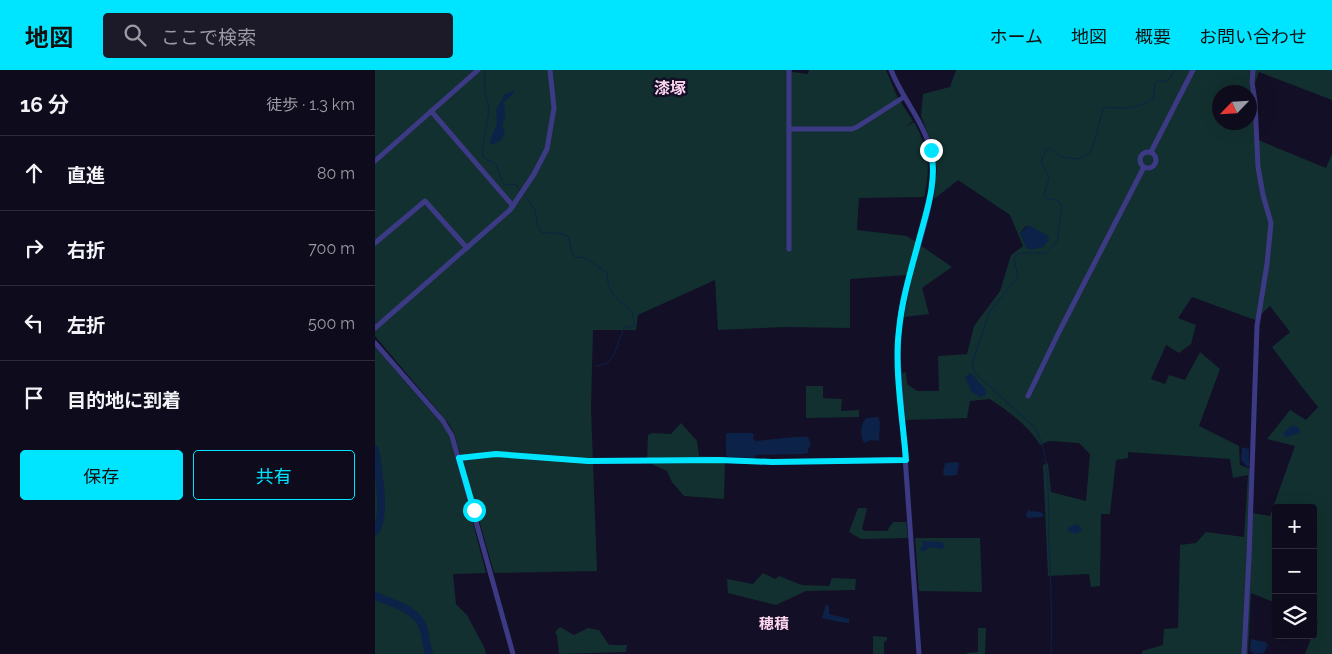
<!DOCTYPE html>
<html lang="ja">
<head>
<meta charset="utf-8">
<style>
  :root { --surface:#0e0b1c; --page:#1c1929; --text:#f1f3f6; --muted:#9b9ba3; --line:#2e2b3b; --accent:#00e5ff }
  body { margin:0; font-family:Raleway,"Noto Sans JP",sans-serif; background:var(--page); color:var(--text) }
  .controls { position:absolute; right:15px; bottom:15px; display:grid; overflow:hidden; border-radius:5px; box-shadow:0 5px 20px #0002 }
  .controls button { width:45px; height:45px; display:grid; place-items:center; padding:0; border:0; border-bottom:1px solid var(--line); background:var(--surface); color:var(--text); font:25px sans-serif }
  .compass { position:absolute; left:837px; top:15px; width:45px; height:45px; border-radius:50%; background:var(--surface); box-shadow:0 5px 20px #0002; rotate:245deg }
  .stop { position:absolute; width:15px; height:15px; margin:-11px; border:4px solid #00e5ff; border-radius:50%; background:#fff }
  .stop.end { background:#00e5ff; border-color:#fff; box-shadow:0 1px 5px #0008 }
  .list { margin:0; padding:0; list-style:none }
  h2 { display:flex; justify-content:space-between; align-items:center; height:65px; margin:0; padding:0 20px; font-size:21px }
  h2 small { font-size:16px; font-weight:400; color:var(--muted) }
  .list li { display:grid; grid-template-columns:32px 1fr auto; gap:15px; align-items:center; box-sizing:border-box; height:75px; padding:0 20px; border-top:1px solid var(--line) }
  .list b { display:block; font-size:19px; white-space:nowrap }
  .list em { font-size:16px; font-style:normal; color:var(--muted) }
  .actions { display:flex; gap:10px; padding:15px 20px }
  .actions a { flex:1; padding:11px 0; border:1px solid var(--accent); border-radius:5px; text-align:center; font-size:18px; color:var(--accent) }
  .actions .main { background:var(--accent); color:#111 }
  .icon { flex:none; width:28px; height:28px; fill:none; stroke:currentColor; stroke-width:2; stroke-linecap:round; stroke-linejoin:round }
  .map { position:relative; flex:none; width:957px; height:584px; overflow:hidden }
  header { display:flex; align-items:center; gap:30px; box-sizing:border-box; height:70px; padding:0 25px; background:var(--accent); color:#111 }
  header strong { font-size:24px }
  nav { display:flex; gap:28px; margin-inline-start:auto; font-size:18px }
  .search { width:350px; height:45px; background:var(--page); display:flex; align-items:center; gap:12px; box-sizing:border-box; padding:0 18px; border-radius:5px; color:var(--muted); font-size:19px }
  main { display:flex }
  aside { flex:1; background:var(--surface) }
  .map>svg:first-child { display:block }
  .green { fill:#12302f; fill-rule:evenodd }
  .water { fill:#0c2248 }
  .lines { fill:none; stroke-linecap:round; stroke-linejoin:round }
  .stream { stroke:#0c2248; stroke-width:1 }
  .river { stroke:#0c2248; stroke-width:8 }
  .minor { stroke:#3d3a85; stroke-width:5 }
  .route { stroke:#00e5ff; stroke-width:6 }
  .labels { text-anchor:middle; stroke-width:5; stroke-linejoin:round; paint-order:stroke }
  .neighbourhood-label { font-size:15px; font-weight:bold; fill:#ffd6f0; stroke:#130f26 }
  .quarter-label { font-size:16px; font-weight:bold; fill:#ffd6f0; stroke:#130f26 }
</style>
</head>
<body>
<header>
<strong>地図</strong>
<div class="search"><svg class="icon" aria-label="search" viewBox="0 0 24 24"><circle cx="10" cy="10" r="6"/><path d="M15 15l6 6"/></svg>ここで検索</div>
<nav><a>ホーム</a><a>地図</a><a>概要</a><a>お問い合わせ</a></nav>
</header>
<main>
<aside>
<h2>16 分<small>徒歩 · 1.3 km</small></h2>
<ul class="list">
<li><svg class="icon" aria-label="ahead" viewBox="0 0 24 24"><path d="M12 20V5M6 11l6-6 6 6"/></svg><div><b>直進</b></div><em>80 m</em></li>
<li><svg class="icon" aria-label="right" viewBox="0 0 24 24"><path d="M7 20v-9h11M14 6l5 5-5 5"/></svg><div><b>右折</b></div><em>700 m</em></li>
<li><svg class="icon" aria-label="left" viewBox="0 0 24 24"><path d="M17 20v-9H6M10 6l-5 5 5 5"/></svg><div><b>左折</b></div><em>500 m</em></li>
<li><svg class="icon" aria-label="arrive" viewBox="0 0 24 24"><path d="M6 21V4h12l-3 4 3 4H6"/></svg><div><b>目的地に到着</b></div></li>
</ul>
<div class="actions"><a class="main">保存</a><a>共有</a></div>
</aside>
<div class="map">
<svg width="957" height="584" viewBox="0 0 957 584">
  <rect width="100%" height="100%" fill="#130f26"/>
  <g class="green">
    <path d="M0,0h417v2l16,2 1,-4h77l11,26 16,25 -9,6 10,-5c15,27 17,45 10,75l-65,1 -2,32 50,6 45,31 -30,21 7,26 -25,3 8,-40 -5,-2 -57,4v49l-63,-1 -69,3 -3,-50 -77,35 -2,15h-43l-2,78 6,163 -103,2 -39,-137 -6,-12 -74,-88z"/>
    <path d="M581,0h376v30l-73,-28 -5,14 4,54 68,28 6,-14v500h-27l13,-33 -5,-2v-111h-37v95l-25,-10 -3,61h-106v-3l21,-6 1,-16 14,-1 2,-83 16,-2 10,-11 38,5 4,-62 -15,3 -3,-19 -102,-7v6l-12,2 -6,54h-9l-1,72 -9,1 -2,-13 -41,2 -5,-111 5,-2 3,29 35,9 4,-47 -11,-11 -30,-2 -9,4c-11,-19 -32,-34 -50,-46l-20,2 -3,17 -62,2 -3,-47 4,-1 1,12 10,7h22l-1,-35 29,-2 7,-28 26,-35 11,-36 12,-9 -13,-31 -52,-35 -24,19 3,-30 -6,-27 -10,-26 2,-22 27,-7zM844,22h30v30h-30zM651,156l22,10 -6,11 -15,1 -7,-15zM817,227l63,23 15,-14 20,26 -18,15 30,40 16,20 -12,13 -16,-10 -23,29 28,7 -25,70 -18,-3 1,-43 -13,-5 -1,-19 -40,-20 21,-57 -20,-17 -15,28 -16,-5 -4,9 -14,-5 15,-34 13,8 12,-9 5,-19 -18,-7z"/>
    <polygon points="0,277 67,354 76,368 111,503 78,504 81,534 92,545 110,579 111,584 0,584"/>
    <polygon points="431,316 448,316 448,328 467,329 466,341 484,340 484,347 431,348"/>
    <polygon points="306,353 322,371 324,386 350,387 349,429 309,426 297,412 292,401 272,392 273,365 277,363 296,364"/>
    <polygon points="483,438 492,438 487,459 490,461 512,461 518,452 531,452 533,468 486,469 474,462"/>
    <polygon points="540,468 605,468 607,522 544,521"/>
    <polygon points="388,503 400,509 404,506 427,515 454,516 457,508 481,509 480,520 431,521 401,535 353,523 352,509 378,514"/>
    <polygon points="185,557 199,565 213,558 224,560 234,575 252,575 251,582 184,584 182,566 180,562"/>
    <polygon points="603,558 611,558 610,584 592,584 592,583 603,582"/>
    <polygon points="498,566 512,567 512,570 509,572 509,584 498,584"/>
  </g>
  <g class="water">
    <polygon points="139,21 139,23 129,32 130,46 127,57 130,63 126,70 117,75 115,74 115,71 122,53 121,40 130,24"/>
    <path d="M654,155l19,11 1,2c-3,11 -13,11 -22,11l-7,-16z"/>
    <polygon points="596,303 611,320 611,325 605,327 596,321 590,307"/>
    <path d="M503,347l2,6 -1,18 -8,-1 -7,3c-4,-8 -4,-18 2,-25z"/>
    <polygon points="916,356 923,357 925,360 924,363 912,367 909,366 908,363"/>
    <path d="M353,363h24l2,1 -1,5 3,2c17,-1 35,-5 52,-4l3,7 -3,5v4l-6,1 -47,1v3l-27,-1 -2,-2v-21z"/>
    <polygon points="867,377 874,379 874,396 872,397 866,390"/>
    <polygon points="582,392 584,393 582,405 569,406 568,402 570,393"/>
    <polygon points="653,439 655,441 666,442 669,445 667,447 653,448 651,446"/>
    <polygon points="701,454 705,457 707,460 701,464 693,461 693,458"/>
    <polygon points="545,471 568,472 569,477 567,479 555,477 550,481 546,481 545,479 549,474"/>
    <polygon points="451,534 454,536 454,544 474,549 474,553 464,552 447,548"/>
    <polygon points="876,569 891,572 893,575 889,583 879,584 875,581"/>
  </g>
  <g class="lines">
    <g class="stream">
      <polyline points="110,0 110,22 114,40 107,83 109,88 121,94 129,115 141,114 145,121"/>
      <path d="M149,124l11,16 3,18 4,5h16l10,3 4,16 3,5 11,1 21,15c0,21 11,26 25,39l3,14 -10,1c-6,9 -9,30 -17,35 -2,2 -8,3 -12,4"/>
      <path d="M676,584c1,-37 0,-74 -2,-111 -1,-29 3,-96 -16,-117l-57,-52 -4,-9 1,-4 17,-50 28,-34 -4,-18 2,-4 6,-2h24l11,-11 5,-36 -3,-5 -13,-3 -2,-3 5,-17 -8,-16 5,-13 4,-1 12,9 16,2 11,-5 3,-5 11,-40c6,-3 12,-1 19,-1 11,1 21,-4 31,-9l2,-16 4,-3 7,2 10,-12"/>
    </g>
    <g class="river">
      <path d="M0,380c3,17 12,69 0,81"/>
      <path d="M0,526c16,7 42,13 48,31 3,9 3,18 6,27"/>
    </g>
    <g class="minor">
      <polyline points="414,0 414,179"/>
      <path d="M516,0c11,28 33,52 40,82 9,42 -18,105 -28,148 -4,19 -5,38 -5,57l21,297"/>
      <polyline points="56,41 138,136"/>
      <polyline points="414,59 477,59 482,57 529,27"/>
      <circle cx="773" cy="90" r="8"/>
      <polyline points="776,82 818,0"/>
      <polyline points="0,91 103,0"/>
      <polyline points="0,173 50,131 92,178"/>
      <polyline points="0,258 135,140 159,104 172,79 179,38 175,0"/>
      <polyline points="0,273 68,351 77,366 138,584"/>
      <polyline points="653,326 685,260 769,97"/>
      <polyline points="84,388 121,384 213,391 344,390 397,392 531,390"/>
      <polyline points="869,584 874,487 882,256 892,194 896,153 888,125 883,97 880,32 877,12 878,0"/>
    </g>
  </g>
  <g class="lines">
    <path class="route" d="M99,440l-15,-52 37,-4 92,7 131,-1 53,2 134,-2c-3,-40 -12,-91 -7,-130 3,-32 13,-63 21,-94 8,-29 17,-56 11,-86"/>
  </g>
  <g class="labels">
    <g class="neighbourhood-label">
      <text x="399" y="559">穂積</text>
    </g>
    <g class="quarter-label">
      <text x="295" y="24">漆塚</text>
    </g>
  </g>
</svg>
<div class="controls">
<button>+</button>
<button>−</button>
<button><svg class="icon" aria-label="layers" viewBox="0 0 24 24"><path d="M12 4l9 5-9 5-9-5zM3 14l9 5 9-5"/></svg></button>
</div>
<svg class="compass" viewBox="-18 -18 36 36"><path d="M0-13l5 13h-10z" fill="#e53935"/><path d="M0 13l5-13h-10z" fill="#9b9ba3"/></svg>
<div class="stop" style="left:99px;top:440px"></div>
<div class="stop end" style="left:556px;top:80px"></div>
</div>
</main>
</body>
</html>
